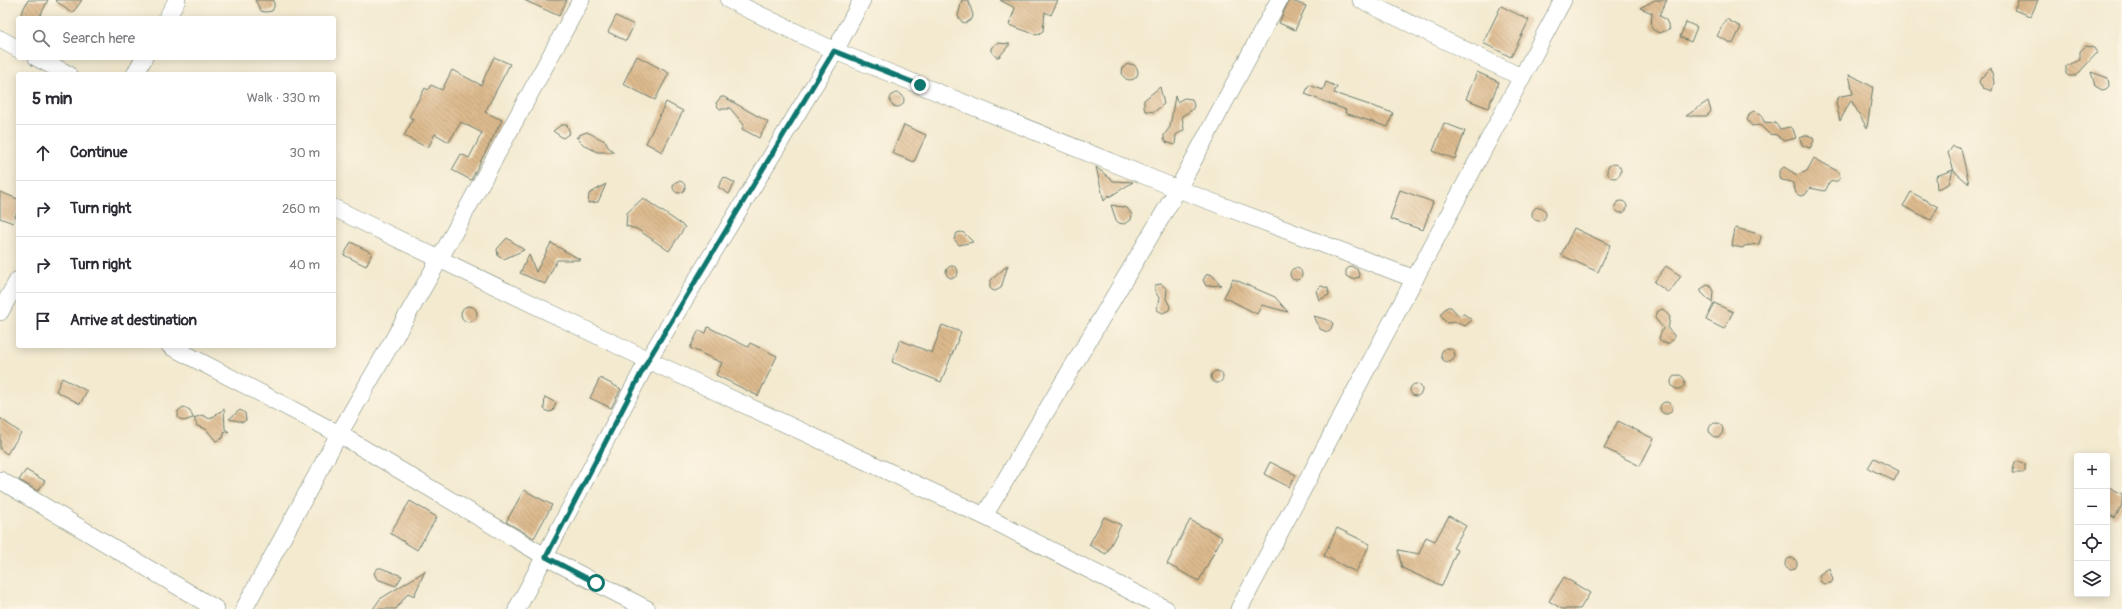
<!DOCTYPE html>
<html lang="en">
<head>
<meta charset="utf-8">
<style>
  :root { --surface:#fff; --page:#f7f7f7; --text:#2b2b33; --muted:#7c7c81; --line:#e1e1e2 }
  body { margin:0; font-family:Pangolin,sans-serif; background:var(--page); color:var(--text) }
  .controls { position:absolute; right:12px; bottom:12px; display:grid; overflow:hidden; border-radius:4px; box-shadow:0 2px 10px #0003 }
  .controls button { width:36px; height:36px; display:grid; place-items:center; padding:0; border:0; border-bottom:1px solid var(--line); background:var(--surface); color:var(--text); font:20px sans-serif }
  .stop { position:absolute; width:12px; height:12px; margin:-9px; border:3px solid #0f766e; border-radius:50%; background:#fff }
  .stop.end { background:#0f766e; border-color:#fff; box-shadow:0 1px 4px #0008 }
  .list { margin:0; padding:0; list-style:none }
  h2 { display:flex; justify-content:space-between; align-items:center; height:52px; margin:0; padding:0 16px; font-size:17px }
  h2 small { font-size:13px; font-weight:400; color:var(--muted) }
  .list li { display:grid; grid-template-columns:26px 1fr auto; gap:12px; align-items:center; box-sizing:border-box; height:56px; padding:0 16px; border-top:1px solid var(--line) }
  .list b { display:block; font-size:15px; white-space:nowrap }
  .list em { font-size:13px; font-style:normal; color:var(--muted) }
  .icon { flex:none; width:22px; height:22px; fill:none; stroke:currentColor; stroke-width:2; stroke-linecap:round; stroke-linejoin:round }
  .map { position:relative; flex:none; width:2122px; height:609px; overflow:hidden }
  .search { position:absolute; background:var(--surface); box-shadow:0 2px 10px #0003; left:16px; top:16px; width:320px; height:44px; display:flex; align-items:center; gap:10px; box-sizing:border-box; padding:0 14px; border-radius:4px; color:var(--muted); font-size:15px }
  .panel { position:absolute; background:var(--surface); box-shadow:0 2px 10px #0003; left:16px; top:72px; width:320px; height:276px; border-radius:4px }
  .map>svg:first-child { display:block }
  .building { fill:url(#building-back-hatch) }
  .lines { fill:none; stroke-linecap:round; stroke-linejoin:round }
  .minor-casing { stroke:#697a6b; stroke-width:18 }
  .minor { stroke:#fff; stroke-width:17 }
  .route { stroke:#0f766e; stroke-width:5 }
</style>
</head>
<body>
<div class="map">
<svg width="2122" height="609" viewBox="0 0 2122 609">
  <defs>
    <pattern id="building-back-hatch" width="6" height="6" patternUnits="userSpaceOnUse"><rect width="6" height="6" fill="#ddba8e"/><path d="M-1 5l2 2M0 0l6 6M5-1l2 2" fill="none" stroke="#b39875"/></pattern>
  </defs>
  <rect width="100%" height="100%" fill="#fcf5e5"/>
  <filter id="ink" filterUnits="userSpaceOnUse"><feTurbulence type="fractalNoise" baseFrequency=".025" numOctaves="2"/><feDisplacementMap in="SourceGraphic" scale="8" xChannelSelector="R" yChannelSelector="G"/><feConvolveMatrix kernelMatrix="1 2 1 2 8 2 1 2 1" color-interpolation-filters="sRGB"/></filter>
  <filter id="wash" filterUnits="userSpaceOnUse"><feTurbulence type="fractalNoise" baseFrequency=".012" numOctaves="4" result="noise"/><feDisplacementMap in="SourceGraphic" scale="16" xChannelSelector="R" yChannelSelector="G"/><feGaussianBlur stdDeviation="0.9" result="paint"/><feColorMatrix in="noise" values="0 0 0 0 0 0 0 0 0 0 0 0 0 0 0 0 0 1.4 0 .05"/><feComposite in="paint" operator="in"/></filter>
  <g filter="url(#wash)">
    <rect width="100%" height="100%" fill="#f3ead0"/>
    <g id="blocks">
      <g class="building">
        <polygon points="28,0 48,0 39,18 19,18"/>
        <polygon points="55,0 82,0 74,11 70,12"/>
        <polygon points="255,0 274,0 274,7 272,11 265,12 261,11"/>
        <polygon points="524,0 567,0 559,16"/>
        <polygon points="962,0 968,0 973,15 972,19 966,23 962,22 958,16"/>
        <polygon points="1000,0 1058,0 1051,15 1045,12 1043,31 1037,35 1009,25 1015,8"/>
        <polygon points="1289,0 1306,6 1295,30 1279,23"/>
        <polygon points="1655,0 1667,0 1659,15 1666,20 1670,29 1660,33 1653,30 1651,26 1652,13 1640,8"/>
        <polygon points="2018,0 2038,0 2031,16 2014,10"/>
        <polygon points="1501,6 1529,20 1511,57 1483,43"/>
        <polygon points="616,16 634,25 626,41 608,32"/>
        <polygon points="1726,19 1741,27 1733,44 1717,36"/>
        <polygon points="1686,22 1697,27 1691,42 1680,37"/>
        <polygon points="997,43 1010,44 999,57 996,57 991,51 991,48"/>
        <polygon points="2086,46 2094,48 2097,53 2076,76 2069,76 2066,74 2066,66 2080,60 2080,51"/>
        <polygon points="637,56 669,73 655,100 623,84"/>
        <polygon points="494,57 510,64 485,112 502,120 471,180 452,170 461,154 469,158 482,133 461,122 449,142 435,134 428,148 404,136 413,119 409,117 425,88 428,90 431,85 442,90 452,70 481,85"/>
        <circle cx="1130" cy="72" r="8"/>
        <polygon points="1991,68 1994,82 1992,91 1983,88 1979,82 1981,78"/>
        <polygon points="1477,72 1499,82 1488,108 1466,99"/>
        <polygon points="2091,72 2108,78 2109,86 2106,89 2102,90 2095,86"/>
        <polygon points="1849,74 1873,87 1867,128 1851,100 1840,121 1836,102 1838,98 1841,96 1853,94"/>
        <polygon points="1326,82 1337,87 1334,93 1393,113 1388,127 1345,113 1346,110 1305,94 1309,85 1323,90"/>
        <polygon points="1160,87 1164,104 1154,112 1146,111 1144,108 1144,100"/>
        <circle cx="897" cy="100" r="7"/>
        <polygon points="1175,96 1177,102 1184,98 1192,99 1194,106 1192,110 1182,116 1184,130 1176,135 1175,145 1166,142 1164,139 1164,135 1170,127"/>
        <polygon points="721,97 724,97 768,122 759,138 742,129 744,125 729,107 729,109 720,109 717,106 716,103"/>
        <polygon points="1708,101 1711,111 1709,114 1706,116 1686,116"/>
        <polygon points="666,102 683,111 662,152 646,143"/>
        <polygon points="1754,111 1761,114 1764,122 1775,123 1780,129 1790,127 1793,129 1796,138 1784,141 1777,135 1769,134 1760,125 1752,126 1747,120 1750,113"/>
        <polygon points="1444,123 1465,131 1455,159 1433,151"/>
        <polygon points="561,125 567,125 570,133 563,138 553,131"/>
        <polygon points="904,125 926,135 914,162 892,153"/>
        <polygon points="587,132 605,141 608,147 614,152 597,152 584,145 576,137 580,137 579,135"/>
        <polygon points="1807,135 1813,138 1814,141 1810,148 1802,145 1800,138"/>
        <polygon points="1953,146 1961,149 1969,184 1954,171 1948,153"/>
        <polygon points="1814,158 1839,172 1840,179 1837,181 1830,182 1825,191 1810,188 1805,195 1800,196 1796,193 1792,182 1782,180 1779,178 1779,171 1784,167 1797,175 1807,171"/>
        <circle cx="1614" cy="171" r="7"/>
        <polygon points="1096,167 1113,181 1133,182 1109,197 1109,195 1104,201"/>
        <polygon points="1953,170 1949,184 1937,189 1936,176"/>
        <polygon points="724,177 735,183 729,194 718,187"/>
        <circle cx="679" cy="187" r="6"/>
        <polygon points="606,184 598,202 588,203 589,194"/>
        <polygon points="1400,190 1433,202 1423,230 1390,219"/>
        <polygon points="0,192 18,199 18,209 13,223 0,218"/>
        <polygon points="1911,192 1938,207 1931,220 1903,206"/>
        <polygon points="643,198 685,227 669,251 637,229 626,226 627,213"/>
        <circle cx="1621" cy="207" r="6"/>
        <polygon points="1111,205 1127,208 1132,215 1131,220 1124,224 1119,223 1116,220"/>
        <circle cx="1539" cy="214" r="7"/>
        <polygon points="1574,228 1610,245 1598,272 1561,255"/>
        <polygon points="1735,228 1759,234 1761,237 1759,244 1744,246 1743,248 1732,246"/>
        <polygon points="961,232 964,233 973,242 959,245 954,239 957,233"/>
        <polygon points="507,238 524,250 504,259 501,258 498,256 497,249"/>
        <polygon points="351,242 372,253 366,266 344,255"/>
        <polygon points="551,243 581,260 557,260 545,284 520,273 529,255 536,272"/>
        <polygon points="1008,265 1001,288 995,291 992,290 990,288 990,281"/>
        <circle cx="952" cy="272" r="6"/>
        <polygon points="1351,266 1357,269 1360,277 1352,279 1346,276 1346,270"/>
        <polygon points="1666,266 1681,276 1669,293 1654,282"/>
        <circle cx="1296" cy="274" r="6"/>
        <polygon points="1209,274 1212,275 1221,285 1206,286 1203,280 1206,275"/>
        <polygon points="1233,279 1275,297 1288,312 1262,305 1257,314 1224,297"/>
        <polygon points="1161,284 1167,289 1166,299 1170,306 1169,310 1163,313 1157,310 1159,298 1155,291 1155,285"/>
        <polygon points="1707,285 1710,286 1713,291 1712,303 1701,292 1701,289"/>
        <polygon points="1321,286 1328,288 1329,295 1319,300 1316,291"/>
        <polygon points="1714,303 1733,312 1724,329 1706,320"/>
        <circle cx="469" cy="314" r="8"/>
        <polygon points="1447,307 1451,307 1458,315 1464,314 1472,320 1465,326 1455,322 1447,323 1441,317 1441,313"/>
        <polygon points="1663,309 1670,317 1668,329 1674,335 1674,339 1668,344 1661,342 1659,338 1663,328 1655,318 1658,311"/>
        <polygon points="1314,316 1331,321 1333,324 1330,331 1327,332 1320,329"/>
        <polygon points="942,325 961,332 941,382 892,362 900,340 932,353"/>
        <polygon points="708,327 748,347 750,343 777,356 758,396 716,375 722,363 690,348 699,330 706,333"/>
        <circle cx="1448" cy="355" r="7"/>
        <circle cx="1217" cy="377" r="6"/>
        <circle cx="1678" cy="382" r="7"/>
        <polygon points="62,378 87,391 80,404 56,391"/>
        <polygon points="600,378 621,389 611,408 590,398"/>
        <circle cx="1416" cy="390" r="6"/>
        <polygon points="545,397 556,403 553,411 549,412 544,409"/>
        <circle cx="1666" cy="408" r="6"/>
        <polygon points="183,407 190,410 193,418 184,421 178,418 178,411"/>
        <polygon points="224,409 225,429 229,432 225,431 223,438 216,441 206,429 197,426 194,418 202,415 210,419"/>
        <polygon points="240,410 245,413 246,420 243,422 229,419"/>
        <polygon points="0,418 21,433 7,454 0,449"/>
        <polygon points="1618,421 1654,439 1640,466 1604,448"/>
        <circle cx="1716" cy="430" r="7"/>
        <polygon points="1874,458 1899,471 1894,481 1868,468"/>
        <polygon points="2018,461 2025,464 2025,471 2022,473 2012,473 2015,463"/>
        <polygon points="1270,462 1296,475 1289,487 1264,474"/>
        <polygon points="26,470 45,481 38,491 19,480"/>
        <polygon points="2107,486 2122,494 2122,505 2115,518 2107,513"/>
        <polygon points="524,490 552,505 534,538 506,522"/>
        <polygon points="410,501 437,517 417,550 390,533"/>
        <polygon points="1449,516 1466,526 1453,548 1457,550 1442,586 1402,568 1398,550 1419,554 1426,537 1435,541"/>
        <polygon points="1104,517 1121,525 1106,554 1089,545"/>
        <polygon points="1190,520 1222,537 1199,581 1167,564"/>
        <polygon points="1337,528 1370,544 1356,572 1324,556"/>
        <circle cx="1791" cy="564" r="6"/>
        <polygon points="378,568 381,568 402,576 396,586 377,579 374,573"/>
        <polygon points="1829,568 1833,580 1831,583 1824,584 1821,582 1819,575"/>
        <polygon points="425,571 414,596 408,593 396,609 373,609 380,599"/>
        <polygon points="1564,577 1590,593 1580,609 1562,609 1549,601"/>
      </g>
    </g>
  </g>
  <g filter="url(#ink)">
    <use href="#blocks" fill-opacity="0" stroke="#697a6b" stroke-width="1"/>
    <g class="lines">
      <defs>
        <g id="minor">
          <polyline points="729,0 835,51 1178,189 1415,279"/>
          <polyline points="1361,0 1521,77"/>
          <polyline points="167,18 177,0"/>
          <polyline points="0,39 18,49"/>
          <polyline points="37,58 68,74"/>
          <polyline points="135,74 144,58"/>
          <polyline points="334,208 648,360 984,516 1166,609"/>
          <polyline points="0,312 18,280"/>
          <polyline points="170,346 339,434 546,557 647,609"/>
          <polyline points="0,480 216,609"/>
          <polyline points="984,516 1178,189 1279,0"/>
          <polyline points="244,609 339,434 439,260 581,0"/>
          <polyline points="517,609 648,360 835,51 862,0"/>
          <polyline points="1239,609 1563,0"/>
        </g>
      </defs>
      <use href="#minor" class="minor-casing"/>
      <use href="#minor" class="minor"/>
    </g>
  </g>
  <g class="lines" filter="url(#ink)">
    <polyline class="route" points="596,583 546,557 648,360 834,51 920,85"/>
  </g>
</svg>
<div class="controls">
<button>+</button>
<button>−</button>
<button><svg class="icon" aria-label="locate" viewBox="0 0 24 24"><circle cx="12" cy="12" r="6"/><path d="M12 2v4M12 18v4M2 12h4M18 12h4"/></svg></button>
<button><svg class="icon" aria-label="layers" viewBox="0 0 24 24"><path d="M12 4l9 5-9 5-9-5zM3 14l9 5 9-5"/></svg></button>
</div>
<div class="stop" style="left:596px;top:583px"></div>
<div class="stop end" style="left:920px;top:85px"></div>
<div class="search"><svg class="icon" aria-label="search" viewBox="0 0 24 24"><circle cx="10" cy="10" r="6"/><path d="M15 15l6 6"/></svg>Search here</div>
<section class="panel">
<h2>5 min<small>Walk · 330 m</small></h2>
<ul class="list">
<li><svg class="icon" aria-label="ahead" viewBox="0 0 24 24"><path d="M12 20V5M6 11l6-6 6 6"/></svg><div><b>Continue</b></div><em>30 m</em></li>
<li><svg class="icon" aria-label="right" viewBox="0 0 24 24"><path d="M7 20v-9h11M14 6l5 5-5 5"/></svg><div><b>Turn right</b></div><em>260 m</em></li>
<li><svg class="icon" aria-label="right" viewBox="0 0 24 24"><path d="M7 20v-9h11M14 6l5 5-5 5"/></svg><div><b>Turn right</b></div><em>40 m</em></li>
<li><svg class="icon" aria-label="arrive" viewBox="0 0 24 24"><path d="M6 21V4h12l-3 4 3 4H6"/></svg><div><b>Arrive at destination</b></div></li>
</ul>
</section>
</div>
</body>
</html>
